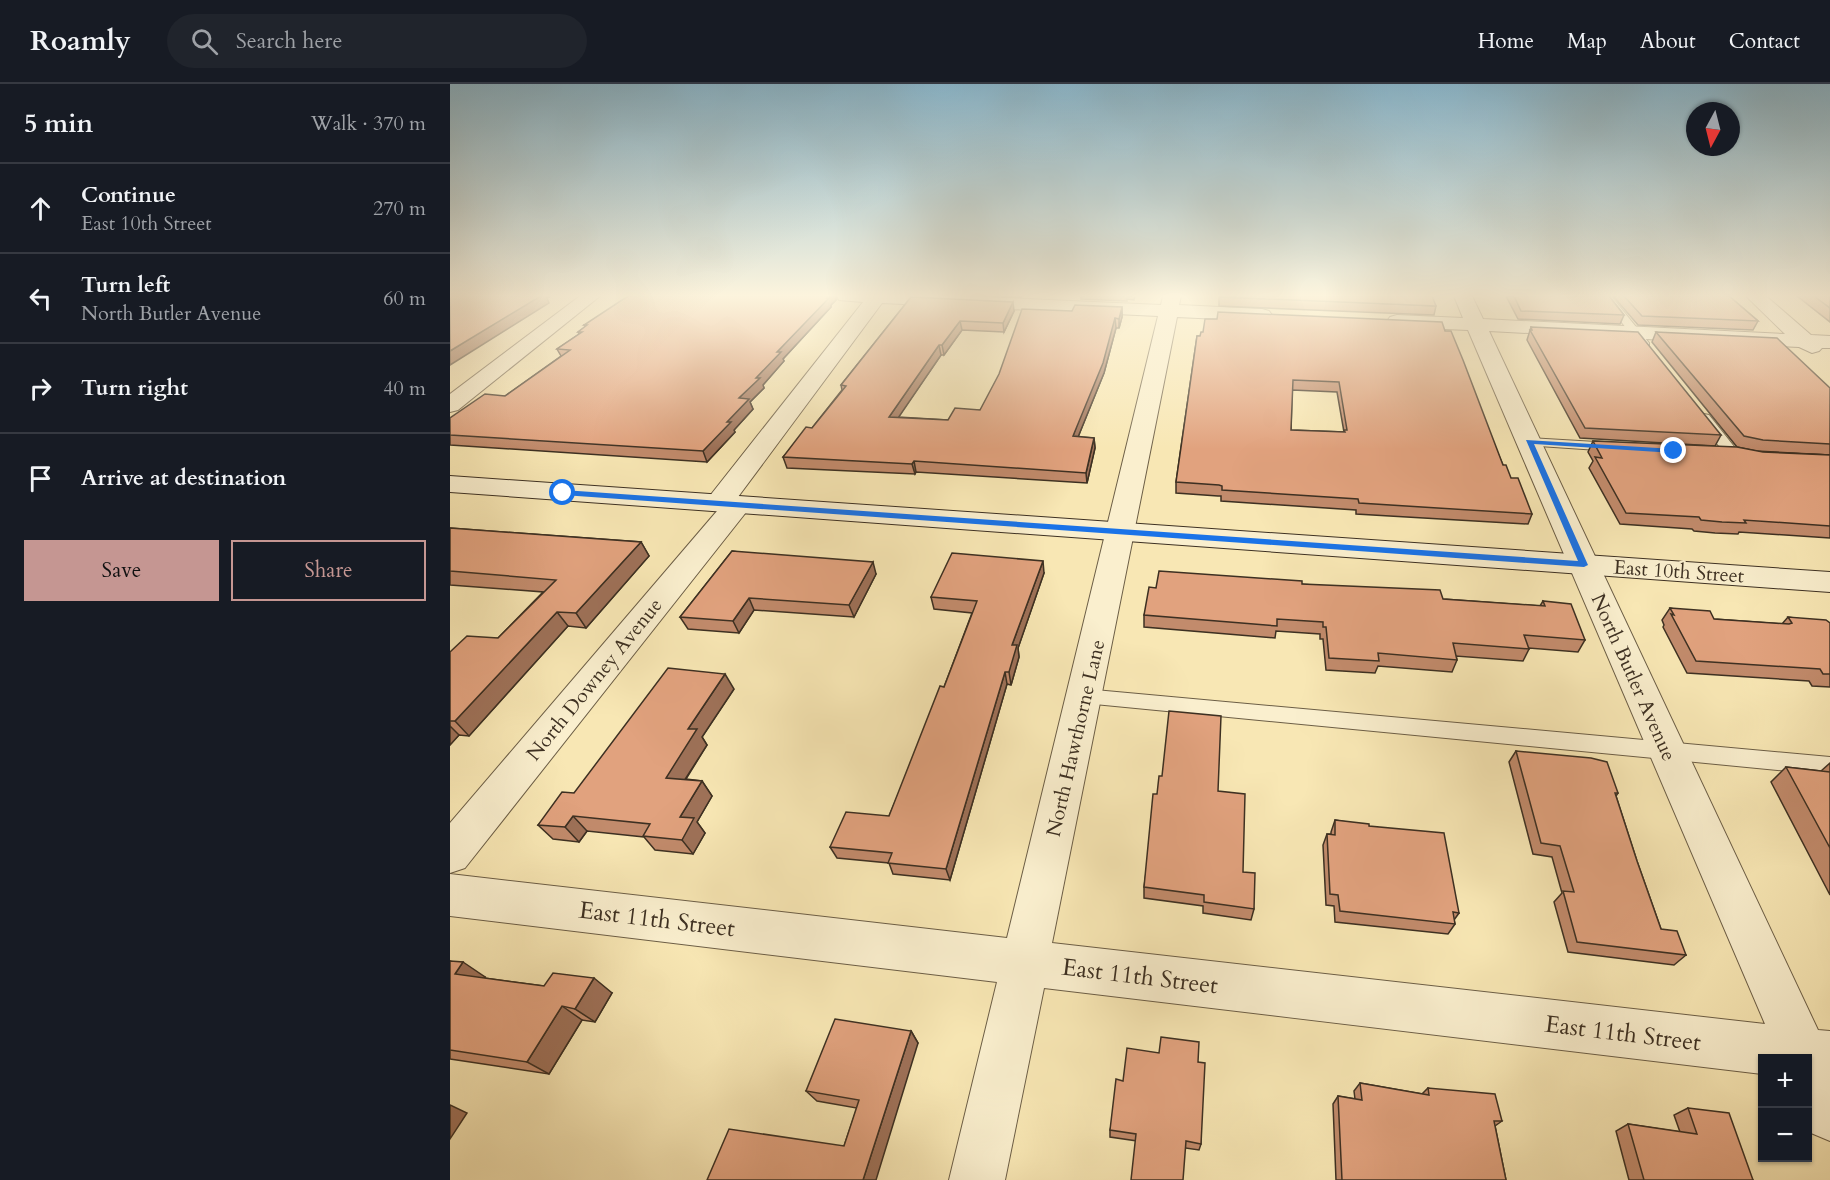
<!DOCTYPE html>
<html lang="en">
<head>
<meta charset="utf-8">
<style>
  :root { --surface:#171b24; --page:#20242c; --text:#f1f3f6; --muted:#9ea1a6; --line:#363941; --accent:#c59692 }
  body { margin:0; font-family:Cardo,serif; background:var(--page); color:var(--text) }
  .controls { position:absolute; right:18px; bottom:18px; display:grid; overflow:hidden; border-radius:0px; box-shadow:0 2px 4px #0004 }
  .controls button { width:54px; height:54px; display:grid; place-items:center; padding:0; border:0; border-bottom:2px solid var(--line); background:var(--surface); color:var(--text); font:30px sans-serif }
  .compass { position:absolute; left:1236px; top:18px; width:54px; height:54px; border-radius:50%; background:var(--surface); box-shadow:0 2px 4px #0004; rotate:187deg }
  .stop { position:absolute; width:18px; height:18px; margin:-14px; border:4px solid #1a73e8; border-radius:50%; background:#fff }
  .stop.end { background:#1a73e8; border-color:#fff; box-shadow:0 2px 6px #0008 }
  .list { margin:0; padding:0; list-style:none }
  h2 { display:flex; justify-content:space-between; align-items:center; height:78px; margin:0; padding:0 24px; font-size:26px }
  h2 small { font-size:20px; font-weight:400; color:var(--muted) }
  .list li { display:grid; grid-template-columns:39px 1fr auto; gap:18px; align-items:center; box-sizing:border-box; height:90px; padding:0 24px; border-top:2px solid var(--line) }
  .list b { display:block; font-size:22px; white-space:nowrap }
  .list p { margin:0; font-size:20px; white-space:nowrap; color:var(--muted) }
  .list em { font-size:20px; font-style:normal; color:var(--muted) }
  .actions { display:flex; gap:12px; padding:18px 24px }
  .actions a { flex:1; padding:14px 0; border:2px solid var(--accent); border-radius:0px; text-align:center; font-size:21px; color:var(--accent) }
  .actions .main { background:var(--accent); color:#111 }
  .icon { flex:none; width:33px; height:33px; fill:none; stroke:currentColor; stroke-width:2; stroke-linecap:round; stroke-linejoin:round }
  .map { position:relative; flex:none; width:1380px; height:1096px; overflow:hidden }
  header { display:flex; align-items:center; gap:36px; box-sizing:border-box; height:84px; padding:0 30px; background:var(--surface); border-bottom:2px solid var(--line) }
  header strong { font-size:28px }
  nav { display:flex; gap:33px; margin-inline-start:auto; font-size:21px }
  .search { width:420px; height:54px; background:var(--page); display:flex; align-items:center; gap:15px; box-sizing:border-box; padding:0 21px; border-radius:33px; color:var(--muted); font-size:22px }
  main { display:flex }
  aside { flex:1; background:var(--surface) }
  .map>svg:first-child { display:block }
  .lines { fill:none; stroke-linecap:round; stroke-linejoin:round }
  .service-casing { stroke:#6c5e46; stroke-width:2 }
  .minor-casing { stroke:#6c5e46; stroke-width:2 }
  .secondary-casing { stroke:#3d3022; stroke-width:2 }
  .service { fill:#faefce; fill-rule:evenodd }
  .minor { fill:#faefce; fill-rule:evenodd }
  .secondary { fill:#faefce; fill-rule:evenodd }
  .wall { fill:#c28b6c; stroke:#3d3022; stroke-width:1.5; fill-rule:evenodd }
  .shaded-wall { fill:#9e7158; stroke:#3d3022; stroke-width:1.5 }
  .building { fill:#e1a27e; stroke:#3d3022; stroke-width:1.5; fill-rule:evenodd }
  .route { fill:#1a73e8 }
  .labels { text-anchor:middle; stroke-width:4.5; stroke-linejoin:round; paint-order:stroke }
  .street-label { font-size:20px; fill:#3d3022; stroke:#faefce }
  .near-street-label { font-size:24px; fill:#3d3022; stroke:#faefce }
</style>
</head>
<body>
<header>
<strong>Roamly</strong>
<div class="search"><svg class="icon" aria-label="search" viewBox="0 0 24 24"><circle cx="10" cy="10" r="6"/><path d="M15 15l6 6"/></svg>Search here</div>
<nav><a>Home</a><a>Map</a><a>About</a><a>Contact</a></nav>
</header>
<main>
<aside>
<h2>5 min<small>Walk · 370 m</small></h2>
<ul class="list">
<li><svg class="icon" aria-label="ahead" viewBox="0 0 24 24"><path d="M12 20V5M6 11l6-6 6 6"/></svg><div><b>Continue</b><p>East 10th Street</p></div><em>270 m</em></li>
<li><svg class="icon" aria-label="left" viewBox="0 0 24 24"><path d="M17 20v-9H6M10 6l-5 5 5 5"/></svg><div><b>Turn left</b><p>North Butler Avenue</p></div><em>60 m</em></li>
<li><svg class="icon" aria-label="right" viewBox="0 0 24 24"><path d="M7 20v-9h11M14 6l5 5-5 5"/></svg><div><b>Turn right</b></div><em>40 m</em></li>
<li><svg class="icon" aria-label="arrive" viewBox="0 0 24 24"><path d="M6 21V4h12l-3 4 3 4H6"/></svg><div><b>Arrive at destination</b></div></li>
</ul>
<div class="actions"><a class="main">Save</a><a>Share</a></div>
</aside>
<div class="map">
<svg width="1380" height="1096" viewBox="0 0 1380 1096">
  <rect width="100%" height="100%" fill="#f8e7b4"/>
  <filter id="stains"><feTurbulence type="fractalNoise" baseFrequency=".00333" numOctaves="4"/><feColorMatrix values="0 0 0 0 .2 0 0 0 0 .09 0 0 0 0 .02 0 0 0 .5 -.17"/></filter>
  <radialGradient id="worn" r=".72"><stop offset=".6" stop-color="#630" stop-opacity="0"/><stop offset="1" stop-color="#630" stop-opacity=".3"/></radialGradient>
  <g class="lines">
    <defs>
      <g id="service">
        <polygon points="1151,212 1161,212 1199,259 1199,263 1191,263"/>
        <polygon points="1254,330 1259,331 1286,365 1288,368 1286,371 1276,371 1249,337 1247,334 1249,331"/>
        <polygon points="1079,354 1163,359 1170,363 1163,367 1074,361 1072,358 1074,355"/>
        <polygon points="634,605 1380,673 1380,691 634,619 627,617 624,612 627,607"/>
      </g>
      <g id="minor">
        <polygon points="130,212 150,212 8,326 0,328 0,310"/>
        <polygon points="387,212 510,212 711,221 713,212 731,212 729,221 812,225 819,227 822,231 819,235 812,237 727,233 602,859 1315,940 1018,246 947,243 940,241 937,237 940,233 947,231 1013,234 1004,212 1022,212 1033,235 1335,250 1296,212 1316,212 1361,251 1380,252 1380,264 1372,264 1369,267 1362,269 1349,263 1039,247 1368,946 1380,947 1380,1057 1361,1049 1358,1040 1358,974 1312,974 1312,990 594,904 555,1096 499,1096 547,898 0,832 0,790 557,854 708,232 432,219 288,413 297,415 301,421 297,427 15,784 0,789 0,739 267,427 259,425 255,419 259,413 413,218 389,216"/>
      </g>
      <polygon id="secondary" points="0,392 1380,488 1380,508 0,408"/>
    </defs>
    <use href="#service" class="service-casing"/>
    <use href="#minor" class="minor-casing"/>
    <use href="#secondary" class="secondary-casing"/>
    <use href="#service" class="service"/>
    <use href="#minor" class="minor"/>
    <use href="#secondary" class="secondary"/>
  </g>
  <g class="wall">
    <polygon points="534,212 572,212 572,213"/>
    <polygon points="631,212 685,212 684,216 677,215 677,217 631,215"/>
    <polygon points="769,212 986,222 984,231 769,222"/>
    <polygon points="1056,212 1159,212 1174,231 1170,240 1068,235"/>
    <polygon points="1163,212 1279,212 1308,237 1303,246 1188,241"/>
    <polygon points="1347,212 1380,212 1380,238"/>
    <polygon points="461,213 564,227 554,248 512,246 494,271 491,271 448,333 498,336 530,326 622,227 672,223 672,233 669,244 666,244 654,289 628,353 644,354 645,364 637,399 466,388 465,390 337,384 333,373 362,344 392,306 391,301"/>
    <polygon points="386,216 381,221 381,223 333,275 334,277 313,301 314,304 300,318 303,325 284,346 285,348 257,378 0,361 0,334 55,312 111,272 107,265 129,250 128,248 135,243 134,241"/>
    <polygon points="1081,243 1271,351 1265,362 1130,354 1077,256"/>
    <path d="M995,247l58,134 29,49 -4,10 -172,-10v-4l-135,-9v-5h-3l-42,-3v-11l21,-146zM842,306l45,2 7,40 -53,-2z"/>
    <polygon points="1206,248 1380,304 1380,371 1306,367 1287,363 1202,258"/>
    <polygon points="1143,357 1313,368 1380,371 1380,454 1289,448 1288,450 1265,449 1244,447 1242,445 1170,440 1139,384 1143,377 1138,368"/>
    <polygon points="0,444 191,458 199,472 136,544 118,542 19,652 9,651 0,661 0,568 48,554 93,508 0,501"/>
    <polygon points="282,467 426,490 404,533 304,526 289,549 238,545 230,533"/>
    <polygon points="594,489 568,564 569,573 561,601 557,600 500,796 443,790 439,779 387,774 380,763 439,732 494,603 522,529 484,525 481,513"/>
    <polygon points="852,500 993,515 1090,522 1093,517 1135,556 1128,568 1079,564 1079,565 1073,577 1006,572 1007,576 1002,588 928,582 925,589 876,586 873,555 870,555 870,550 826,547 825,554 694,543 694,531 706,504"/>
    <polygon points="1220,524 1264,535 1332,540 1338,533 1380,539 1380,603 1362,602 1359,597 1237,589 1213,543 1214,541 1212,536"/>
    <polygon points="284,605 252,653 257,661 236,695 252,697 262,712 247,738 255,749 243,770 205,766 194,753 137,747 129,758 103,755 88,741 124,709"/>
    <polygon points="1066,667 1168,709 1166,712 1187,777 1211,845 1236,871 1224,881 1118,868 1104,818 1112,809 1102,773 1083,770 1059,678"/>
    <polygon points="1380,679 1380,811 1321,698 1336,683 1371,687"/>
    <polygon points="768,707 804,825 801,836 753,829 753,822 694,814 694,803 707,710"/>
    <polygon points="885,736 919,742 1009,829 1004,836 1005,840 998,850 885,838 884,822 876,821 873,761 877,750 881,750 881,748"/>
    <polygon points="0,877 35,893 34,894 94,902 162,909 145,938 132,936 99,990 0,975"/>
    <polygon points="461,947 468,959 394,1062 407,1024 367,1017 356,1007"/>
    <polygon points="748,978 751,1060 749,1066 660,1053 660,1046 673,997"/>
    <polygon points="910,999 972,1010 978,1004 1052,1037 1045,1042 1056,1096 886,1096 883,1020 888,1012 905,1015 904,1007"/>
    <polygon points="1238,1024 1303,1096 1179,1096 1166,1047 1178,1040 1230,1048 1224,1031"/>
  </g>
  <g class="shaded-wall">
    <polygon points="86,212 101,212 97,214 99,219 0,281 0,267"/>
    <polygon points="379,212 386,212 386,216 381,221 381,223 333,275 334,277 313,301 314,304 300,318 303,325 284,346 285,348 257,378 253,367 277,338 289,314 327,268"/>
    <polygon points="563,218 564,227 554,248 553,239"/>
    <polygon points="672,223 672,233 669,244 669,235"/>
    <polygon points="665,234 666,244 654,289 624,363 623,352"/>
    <polygon points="510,237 512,246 494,271 492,261"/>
    <polygon points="489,261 491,271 442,343 439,333"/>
    <polygon points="644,354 645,364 637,399 636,389"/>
    <polygon points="464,377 466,388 465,390 462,380"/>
    <polygon points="191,458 199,472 136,544 126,529"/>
    <polygon points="593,477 594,489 568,564 569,573 561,601 559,588 562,561"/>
    <polygon points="423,478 426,490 404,533 399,521"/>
    <polygon points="299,514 304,526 289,549 283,537"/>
    <polygon points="107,528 118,542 19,652 5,637"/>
    <polygon points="555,588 557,600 500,796 496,785"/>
    <polygon points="275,590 284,605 252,653 257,661 227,708 216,694 238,645"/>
    <polygon points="0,642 9,651 0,661"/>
    <polygon points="252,697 262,712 247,738 255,749 243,770 232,756 230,733"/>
    <polygon points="123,732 137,747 129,758 115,743"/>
    <polygon points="13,878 35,893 27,904 5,890"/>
    <polygon points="144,894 162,909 145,938 125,925"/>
    <polygon points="112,922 132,936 99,990 77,978"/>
    <polygon points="461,947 468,959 426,1096 413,1096"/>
    <polygon points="0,1021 17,1029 0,1055"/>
  </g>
  <g class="building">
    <polygon points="0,212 91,212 0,267"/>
    <polygon points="178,212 379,212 377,214 379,214 327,268 331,268 306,294 310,294 289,314 299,315 277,338 281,338 253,367 0,351 0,334 35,310 55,312 120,266 107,265 132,248 128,248 137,241 134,241"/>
    <polygon points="769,212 982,212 986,222 769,213"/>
    <polygon points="1064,212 1159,212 1174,231 1071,227"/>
    <polygon points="1174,212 1279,212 1308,237 1192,232"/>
    <polygon points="1364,212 1380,212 1380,224"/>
    <polygon points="461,213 563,218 553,239 510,237 492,261 489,261 439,333 498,336 505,324 530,326 549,290 572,225 622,227 625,221 672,223 669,235 665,234 653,279 623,352 644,354 636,389 464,377 462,380 333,373 356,343 362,344 396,302 391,301"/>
    <path d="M768,228l224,10 3,9h6l12,29 40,105h3l5,13h7l14,36 -173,-11 -1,-4 -136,-9v-4l-3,-1 -43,-3 21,-146h3l1,-4h2l2,-13h12zM843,296l46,2 8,48h-3l1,2 -54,-2z"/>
    <polygon points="1081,243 1188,248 1271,351 1135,344 1080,246 1082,246"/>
    <polygon points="1206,248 1327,254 1380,304 1380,360 1313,356 1294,352"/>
    <polygon points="1143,357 1287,363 1313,368 1380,371 1380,442 1294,436 1296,439 1272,438 1251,436 1249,433 1176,429 1145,373 1152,374"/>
    <polygon points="0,444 191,458 126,529 107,528 5,637 0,637 0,568 17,552 48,554 106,496 0,487"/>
    <polygon points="282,467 423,478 399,521 299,514 283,537 230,533"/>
    <polygon points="502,469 593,477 562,561 567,561 559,588 555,588 496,785 438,779 442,769 380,763 396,728 439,732 490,602 494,603 527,517 481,513"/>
    <polygon points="709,487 852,497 852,500 990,506 993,515 1095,522 1093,517 1121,520 1135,556 1074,551 1079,565 1003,559 1007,576 928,569 929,577 879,574 876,543 873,543 873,538 827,535 827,542 694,531 699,503 706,504"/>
    <polygon points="1220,524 1260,527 1264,535 1339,540 1342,539 1338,533 1376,536 1380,539 1380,590 1373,590 1370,585 1246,577 1221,530 1224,531"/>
    <polygon points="218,584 275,590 238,645 247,645 216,694 252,697 230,733 244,734 232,756 193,752 200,740 123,732 115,743 88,741 112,708 124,709"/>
    <polygon points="719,627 771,632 768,707 795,710 793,788 805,789 804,825 754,818 754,811 694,803 703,710 707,710 709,692 712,692"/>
    <polygon points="1066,667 1141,674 1157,678 1168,709 1165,709 1187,777 1211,845 1227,847 1236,871 1127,858 1113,807 1124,808 1110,762 1091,759"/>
    <polygon points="1336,683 1380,688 1380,764"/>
    <polygon points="885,736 919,740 919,742 994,749 1009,829 1003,828 1005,840 890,827 888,811 880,810 877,750 885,751"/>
    <polygon points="0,877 13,878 5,890 94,902 103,889 144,894 125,925 112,922 77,978 0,966"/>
    <polygon points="385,935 461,947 413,1096 257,1096 279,1045 394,1062 409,1016 356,1007"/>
    <polygon points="711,953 749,958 748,978 755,979 751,1060 736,1057 733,1096 681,1096 686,1050 660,1046 666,995 673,997 677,964 709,969"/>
    <polygon points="910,999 979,1011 978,1004 1045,1010 1052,1037 1044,1037 1056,1096 892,1096 888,1012 912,1016"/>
    <polygon points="1238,1024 1279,1029 1303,1096 1194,1096 1178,1040 1247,1050"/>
  </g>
  <linearGradient id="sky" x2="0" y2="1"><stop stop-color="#8ab9d0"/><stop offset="0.58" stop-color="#fcf4dd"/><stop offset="1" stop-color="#fcf4dd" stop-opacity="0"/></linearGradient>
  <rect width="1380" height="365" fill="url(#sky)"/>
  <polygon class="route" points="1076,356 1224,365 1228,367 1224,369 1084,360 1138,481 1134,483 113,411 109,409 113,406 1128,477"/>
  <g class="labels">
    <g class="street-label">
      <text transform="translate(1229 487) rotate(4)" y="7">East 10th Street</text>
      <text transform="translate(1184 593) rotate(66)" y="7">North Butler Avenue</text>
      <text transform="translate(144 595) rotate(-51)" y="7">North Downey Avenue</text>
      <text transform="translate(625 654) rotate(-77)" y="7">North Hawthorne Lane</text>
    </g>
    <g class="near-street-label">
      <text transform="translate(207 835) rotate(7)" y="8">East 11th Street</text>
      <text transform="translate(690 892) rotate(7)" y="8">East 11th Street</text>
      <text transform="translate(1173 949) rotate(7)" y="8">East 11th Street</text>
    </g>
  </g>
  <rect width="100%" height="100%" filter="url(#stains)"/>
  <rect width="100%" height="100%" fill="url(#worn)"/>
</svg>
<div class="controls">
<button>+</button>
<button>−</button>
</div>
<svg class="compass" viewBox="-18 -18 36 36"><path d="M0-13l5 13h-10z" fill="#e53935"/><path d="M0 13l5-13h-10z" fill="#9ea1a6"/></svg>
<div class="stop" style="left:113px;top:409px"></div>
<div class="stop end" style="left:1224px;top:367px"></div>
</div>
</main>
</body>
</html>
